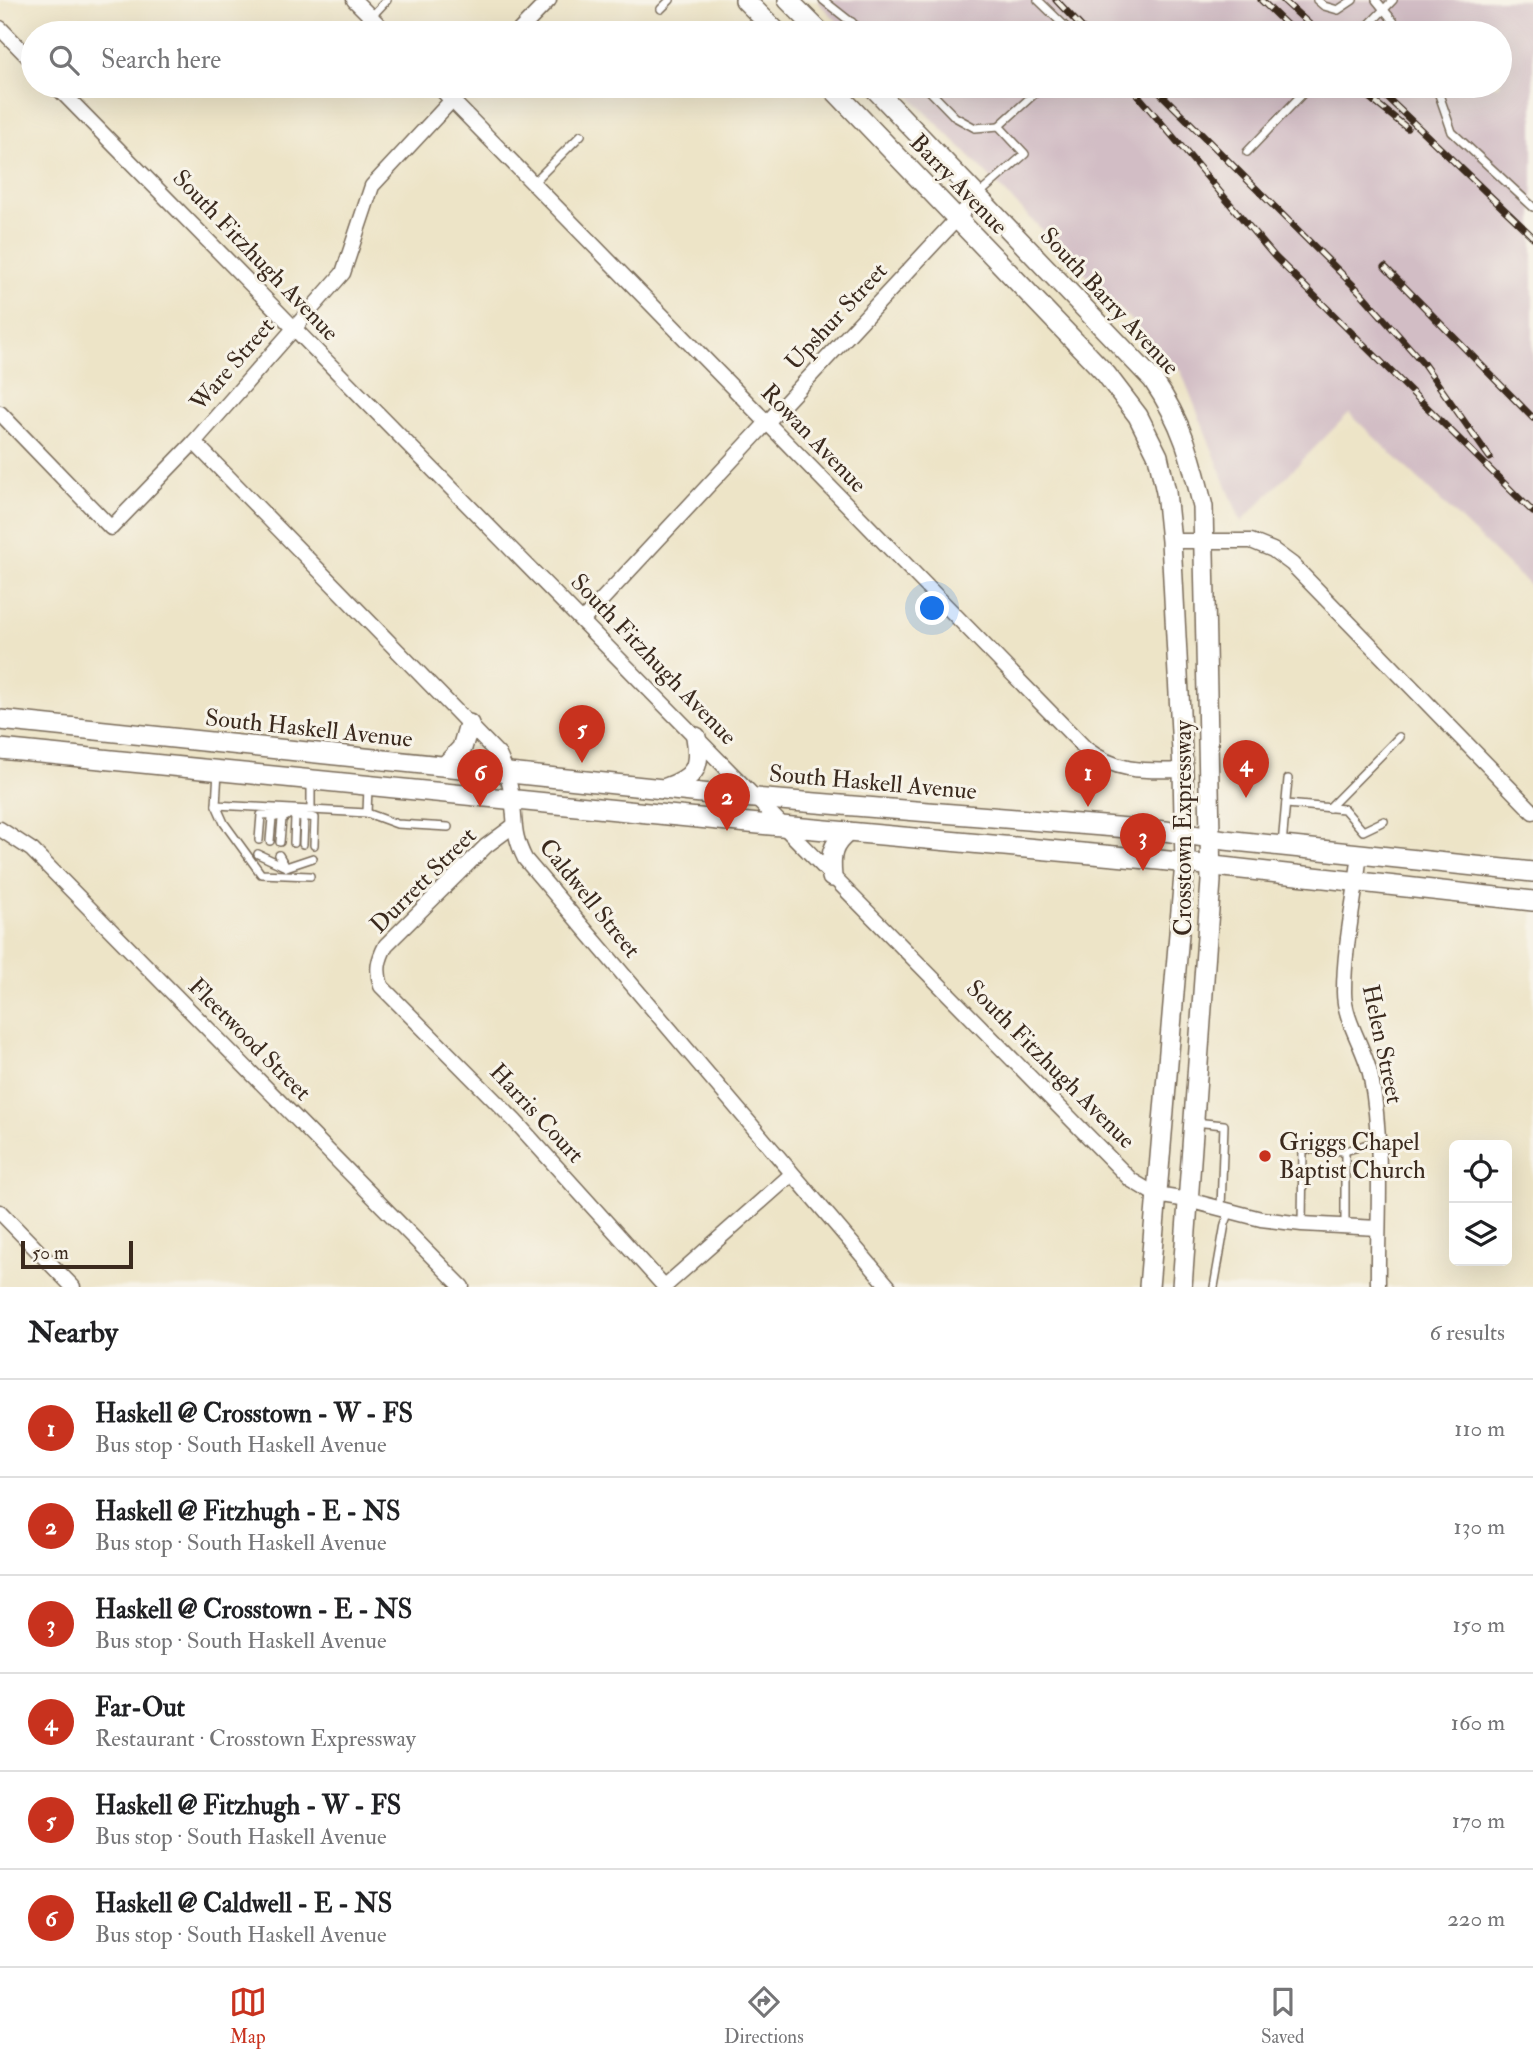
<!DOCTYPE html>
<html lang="en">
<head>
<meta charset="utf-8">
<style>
  :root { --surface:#fff; --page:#f2f2f2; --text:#202124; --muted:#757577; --line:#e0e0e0; --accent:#c8321e }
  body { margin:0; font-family:"IM FELL Double Pica",serif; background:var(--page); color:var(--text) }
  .controls { position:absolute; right:21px; bottom:21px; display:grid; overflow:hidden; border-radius:10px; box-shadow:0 7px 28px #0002 }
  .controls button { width:63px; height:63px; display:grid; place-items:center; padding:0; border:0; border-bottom:2px solid var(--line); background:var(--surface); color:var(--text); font:35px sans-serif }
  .scale { position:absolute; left:21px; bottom:18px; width:112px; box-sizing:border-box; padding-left:7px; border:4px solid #3b2a1e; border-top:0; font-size:19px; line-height:24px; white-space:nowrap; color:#3b2a1e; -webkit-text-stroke:5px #f7f3e8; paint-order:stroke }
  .you { position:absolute; left:933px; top:609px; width:24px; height:24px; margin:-18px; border:5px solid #fff; border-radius:50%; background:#1a73e8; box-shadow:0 0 0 10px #1a73e833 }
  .badge { display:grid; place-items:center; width:46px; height:46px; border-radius:50%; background:var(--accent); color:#fff; font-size:23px; font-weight:700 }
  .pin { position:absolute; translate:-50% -58px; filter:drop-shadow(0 2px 4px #0008) }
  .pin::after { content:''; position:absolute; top:37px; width:24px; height:21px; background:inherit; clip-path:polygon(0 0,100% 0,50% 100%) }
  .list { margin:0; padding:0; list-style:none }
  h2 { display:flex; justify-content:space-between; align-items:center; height:91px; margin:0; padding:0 28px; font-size:30px }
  h2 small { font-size:23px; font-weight:400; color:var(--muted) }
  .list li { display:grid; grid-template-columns:46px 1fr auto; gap:21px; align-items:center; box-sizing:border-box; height:98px; padding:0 28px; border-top:2px solid var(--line) }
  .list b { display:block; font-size:26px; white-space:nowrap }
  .list p { margin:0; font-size:23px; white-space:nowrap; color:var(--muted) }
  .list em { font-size:23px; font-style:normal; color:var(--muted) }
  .icon { flex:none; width:38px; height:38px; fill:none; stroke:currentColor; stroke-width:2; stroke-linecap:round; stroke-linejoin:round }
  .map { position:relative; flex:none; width:1533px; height:1287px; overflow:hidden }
  .search { position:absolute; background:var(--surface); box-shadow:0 7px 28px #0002; left:21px; right:21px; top:21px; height:77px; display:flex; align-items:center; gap:18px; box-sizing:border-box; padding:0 24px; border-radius:38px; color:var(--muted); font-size:26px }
  .sheet { height:679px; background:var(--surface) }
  nav { display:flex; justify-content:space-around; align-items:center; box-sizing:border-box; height:98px; border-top:2px solid var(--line); background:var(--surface); font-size:19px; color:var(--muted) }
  nav a { display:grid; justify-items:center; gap:4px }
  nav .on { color:var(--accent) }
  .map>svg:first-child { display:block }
  .industrial { fill:#d2bdc5 }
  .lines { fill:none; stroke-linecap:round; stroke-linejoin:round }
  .service-casing { stroke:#796b59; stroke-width:10 }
  .minor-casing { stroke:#796b59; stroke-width:17 }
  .secondary-casing { stroke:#796b59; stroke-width:22 }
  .service { stroke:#fff; stroke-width:7 }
  .minor { stroke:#fff; stroke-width:14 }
  .secondary { stroke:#fff; stroke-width:19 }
  .rail-casing { stroke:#3b2a1e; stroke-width:7 }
  .rail { stroke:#f7f3e8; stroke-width:4.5; stroke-dasharray:13; stroke-linecap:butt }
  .poi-dot { fill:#c8321e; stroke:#f7f3e8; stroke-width:2.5 }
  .labels { text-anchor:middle; stroke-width:6; stroke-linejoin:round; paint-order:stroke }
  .street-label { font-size:24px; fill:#3b2a1e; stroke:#f7f3e8 }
  .poi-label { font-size:24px; fill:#3b2a1e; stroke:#f7f3e8; text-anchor:start }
</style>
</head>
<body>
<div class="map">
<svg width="1533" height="1287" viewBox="0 0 1533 1287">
  <rect width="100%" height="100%" fill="#f7f3e8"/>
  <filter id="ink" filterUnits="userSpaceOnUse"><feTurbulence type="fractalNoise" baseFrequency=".0143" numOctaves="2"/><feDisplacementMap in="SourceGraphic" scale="14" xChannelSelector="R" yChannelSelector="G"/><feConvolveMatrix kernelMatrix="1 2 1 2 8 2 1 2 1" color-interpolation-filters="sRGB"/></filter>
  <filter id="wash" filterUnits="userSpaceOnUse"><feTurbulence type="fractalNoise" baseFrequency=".00686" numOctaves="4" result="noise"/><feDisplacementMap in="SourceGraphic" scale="28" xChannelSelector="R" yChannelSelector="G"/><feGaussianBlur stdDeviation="1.57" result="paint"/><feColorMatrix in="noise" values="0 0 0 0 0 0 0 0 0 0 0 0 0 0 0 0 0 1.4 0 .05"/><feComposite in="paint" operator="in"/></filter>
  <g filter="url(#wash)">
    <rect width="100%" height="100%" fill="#ede4c7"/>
    <polygon class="industrial" points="816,0 1533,0 1533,589 1349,413 1241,522 1181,371 900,86 1500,86 1500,33 849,33"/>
  </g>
  <g filter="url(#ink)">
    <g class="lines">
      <defs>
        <g id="service">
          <polyline points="823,0 856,26 874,33"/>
          <polyline points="1038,0 1072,33"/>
          <polyline points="1317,0 1324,6 1338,10 1353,0"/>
          <polyline points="1376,0 1403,33"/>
          <polyline points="661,9 670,0"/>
          <polyline points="371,17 387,0"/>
          <polyline points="844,33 852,22"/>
          <polyline points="1361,33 1393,0"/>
          <polyline points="925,86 955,117 975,128 999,126"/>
          <polyline points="1436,86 1452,132 1533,207"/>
          <polyline points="1247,152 1310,86"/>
          <polyline points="533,183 581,135"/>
          <polyline points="978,195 1025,154 999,126 1043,86"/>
          <polyline points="218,771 216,805 367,813 368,787"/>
          <polyline points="1286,804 1344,809 1363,831 1384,821"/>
          <polyline points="216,805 224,823 261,874 310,876"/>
          <polyline points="1329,808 1399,737"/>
          <polyline points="311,810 311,783"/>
          <polyline points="291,813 295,818 294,843"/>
          <polyline points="367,813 397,824 448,827"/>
          <polyline points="298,817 304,819 303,844"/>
          <polyline points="259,840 261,815 291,814 315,818 314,845"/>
          <polyline points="270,841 272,818 280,816"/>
          <polyline points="280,842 282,819 287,816"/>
          <polyline points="1282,845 1288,779"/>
          <polyline points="258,854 286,867 313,858"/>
          <polyline points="279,855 286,867"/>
          <polyline points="1194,1122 1224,1125 1221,1208"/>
          <polyline points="1345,1151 1377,1141"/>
          <polyline points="1302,1224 1303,1149 1345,1151 1345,1226"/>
          <polyline points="1214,1287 1225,1224 1230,1211"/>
        </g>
        <g id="minor">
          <polyline points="354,0 387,33"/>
          <polyline points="0,28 33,62"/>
          <polyline points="517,33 549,0"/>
          <path d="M56,86c358,365 716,730 1075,1094l25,15 32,5 73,19 41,5 76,4"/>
          <path d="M438,86l647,662c32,25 59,23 98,22"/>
          <polyline points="0,413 111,528 194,442 343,273 372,186 465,86"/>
          <path d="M194,442l305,313c7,14 11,28 13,43 4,26 0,35 13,61l364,428"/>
          <polyline points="1171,541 1251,541 1273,550 1292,564 1533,812"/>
          <polyline points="583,620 978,196"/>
          <path d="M513,826l-27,20 -100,99c-8,15 -10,25 -5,41l134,135 150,166"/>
          <polyline points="0,829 32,850 462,1287"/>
          <path d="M1360,853c-5,46 -16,93 -16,139 0,30 22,57 27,86 13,68 6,140 7,209"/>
          <polyline points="0,1212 73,1287"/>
          <polyline points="664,1287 792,1174"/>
        </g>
        <g id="secondary">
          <polyline points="745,0 778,33"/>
          <polyline points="788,0 821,33"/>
          <polyline points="830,86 1106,374 1138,416 1158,456 1166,492 1171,541 1183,770 1185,863 1149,1287"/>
          <path d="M872,86l281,294c30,44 38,77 50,127l8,374 -29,406"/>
          <polyline points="0,720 730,796 1165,831 1225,840 1533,872"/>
          <polyline points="0,749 759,824 1159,860 1533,901"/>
          <polyline points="445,766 462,748 469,724"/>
          <path d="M666,788c30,-11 35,-21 30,-51"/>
          <path d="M832,877c-2,-21 -1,-32 16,-45"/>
        </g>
      </defs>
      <use href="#service" class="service-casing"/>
      <use href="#minor" class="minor-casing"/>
      <use href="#secondary" class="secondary-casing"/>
      <use href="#service" class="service"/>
      <use href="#minor" class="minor"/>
      <use href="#secondary" class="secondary"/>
      <defs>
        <g id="rail">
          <polyline points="1056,0 1087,33"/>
          <polyline points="1261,0 1295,33"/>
          <polyline points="1283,0 1319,33"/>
          <polyline points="1130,86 1275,257 1533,512"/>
          <polyline points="1153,86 1361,293 1423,363 1490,458"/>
          <polyline points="1355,86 1407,128"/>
          <polyline points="1375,86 1533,237"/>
          <polyline points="1385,267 1533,418"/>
        </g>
      </defs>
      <use href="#rail" class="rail-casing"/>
      <use href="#rail" class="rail"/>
    </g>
  </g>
  <circle class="poi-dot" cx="1265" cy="1156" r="7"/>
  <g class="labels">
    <g class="street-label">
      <text transform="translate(959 184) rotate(46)" y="8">Barry Avenue</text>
      <text transform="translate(256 255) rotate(46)" y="8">South Fitzhugh Avenue</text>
      <text transform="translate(1110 301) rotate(47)" y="8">South Barry Avenue</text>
      <text transform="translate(836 316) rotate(-47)" y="8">Upshur Street</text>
      <text transform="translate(232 364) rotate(-49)" y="8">Ware Street</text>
      <text transform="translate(814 438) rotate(46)" y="8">Rowan Avenue</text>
      <text transform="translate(654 659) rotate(46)" y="8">South Fitzhugh Avenue</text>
      <text transform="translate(309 728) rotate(6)" y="8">South Haskell Avenue</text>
      <text transform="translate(873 782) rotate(5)" y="8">South Haskell Avenue</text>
      <text transform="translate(1183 828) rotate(-90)" y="8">Crosstown Expressway</text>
      <text transform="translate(423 880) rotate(-45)" y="8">Durrett Street</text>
      <text transform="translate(590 898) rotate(51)" y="8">Caldwell Street</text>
      <text transform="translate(250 1039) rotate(45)" y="8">Fleetwood Street</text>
      <text transform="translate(1383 1044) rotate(78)" y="8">Helen Street</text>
      <text transform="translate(1051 1064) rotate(45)" y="8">South Fitzhugh Avenue</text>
      <text transform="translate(537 1113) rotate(47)" y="8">Harris Court</text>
    </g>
    <g class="poi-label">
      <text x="1279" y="1150">Griggs Chapel<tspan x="1279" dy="28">Baptist Church</tspan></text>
    </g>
  </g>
</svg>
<div class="controls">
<button><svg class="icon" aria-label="locate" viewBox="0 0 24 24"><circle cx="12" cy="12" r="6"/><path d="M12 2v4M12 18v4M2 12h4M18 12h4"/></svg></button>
<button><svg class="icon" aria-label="layers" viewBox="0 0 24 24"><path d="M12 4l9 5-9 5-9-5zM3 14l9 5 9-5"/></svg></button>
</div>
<div class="scale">50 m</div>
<div class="you"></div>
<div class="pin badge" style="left:1088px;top:807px">1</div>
<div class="pin badge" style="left:727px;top:831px">2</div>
<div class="pin badge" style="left:1143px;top:871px">3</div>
<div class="pin badge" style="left:1246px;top:798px">4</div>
<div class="pin badge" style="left:582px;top:763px">5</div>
<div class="pin badge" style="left:480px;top:807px">6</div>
<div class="search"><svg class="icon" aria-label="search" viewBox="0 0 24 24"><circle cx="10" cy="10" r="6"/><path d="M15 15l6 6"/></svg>Search here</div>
</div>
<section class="sheet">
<h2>Nearby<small>6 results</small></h2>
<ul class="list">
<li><span class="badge">1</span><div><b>Haskell @ Crosstown - W - FS</b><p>Bus stop · South Haskell Avenue</p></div><em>110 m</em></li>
<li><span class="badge">2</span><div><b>Haskell @ Fitzhugh - E - NS</b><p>Bus stop · South Haskell Avenue</p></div><em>130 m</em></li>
<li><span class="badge">3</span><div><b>Haskell @ Crosstown - E - NS</b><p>Bus stop · South Haskell Avenue</p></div><em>150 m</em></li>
<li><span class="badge">4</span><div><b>Far-Out</b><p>Restaurant · Crosstown Expressway</p></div><em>160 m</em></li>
<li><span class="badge">5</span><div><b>Haskell @ Fitzhugh - W - FS</b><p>Bus stop · South Haskell Avenue</p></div><em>170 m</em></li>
<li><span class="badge">6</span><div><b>Haskell @ Caldwell - E - NS</b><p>Bus stop · South Haskell Avenue</p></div><em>220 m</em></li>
</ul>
</section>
<nav>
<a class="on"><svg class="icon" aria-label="map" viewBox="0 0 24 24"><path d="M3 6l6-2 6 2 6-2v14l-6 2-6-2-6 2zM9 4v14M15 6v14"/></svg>Map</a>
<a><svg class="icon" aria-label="directions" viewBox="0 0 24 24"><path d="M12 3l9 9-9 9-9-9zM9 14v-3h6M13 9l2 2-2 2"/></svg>Directions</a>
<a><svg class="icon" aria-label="saved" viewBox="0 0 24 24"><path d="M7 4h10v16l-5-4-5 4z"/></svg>Saved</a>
</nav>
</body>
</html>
